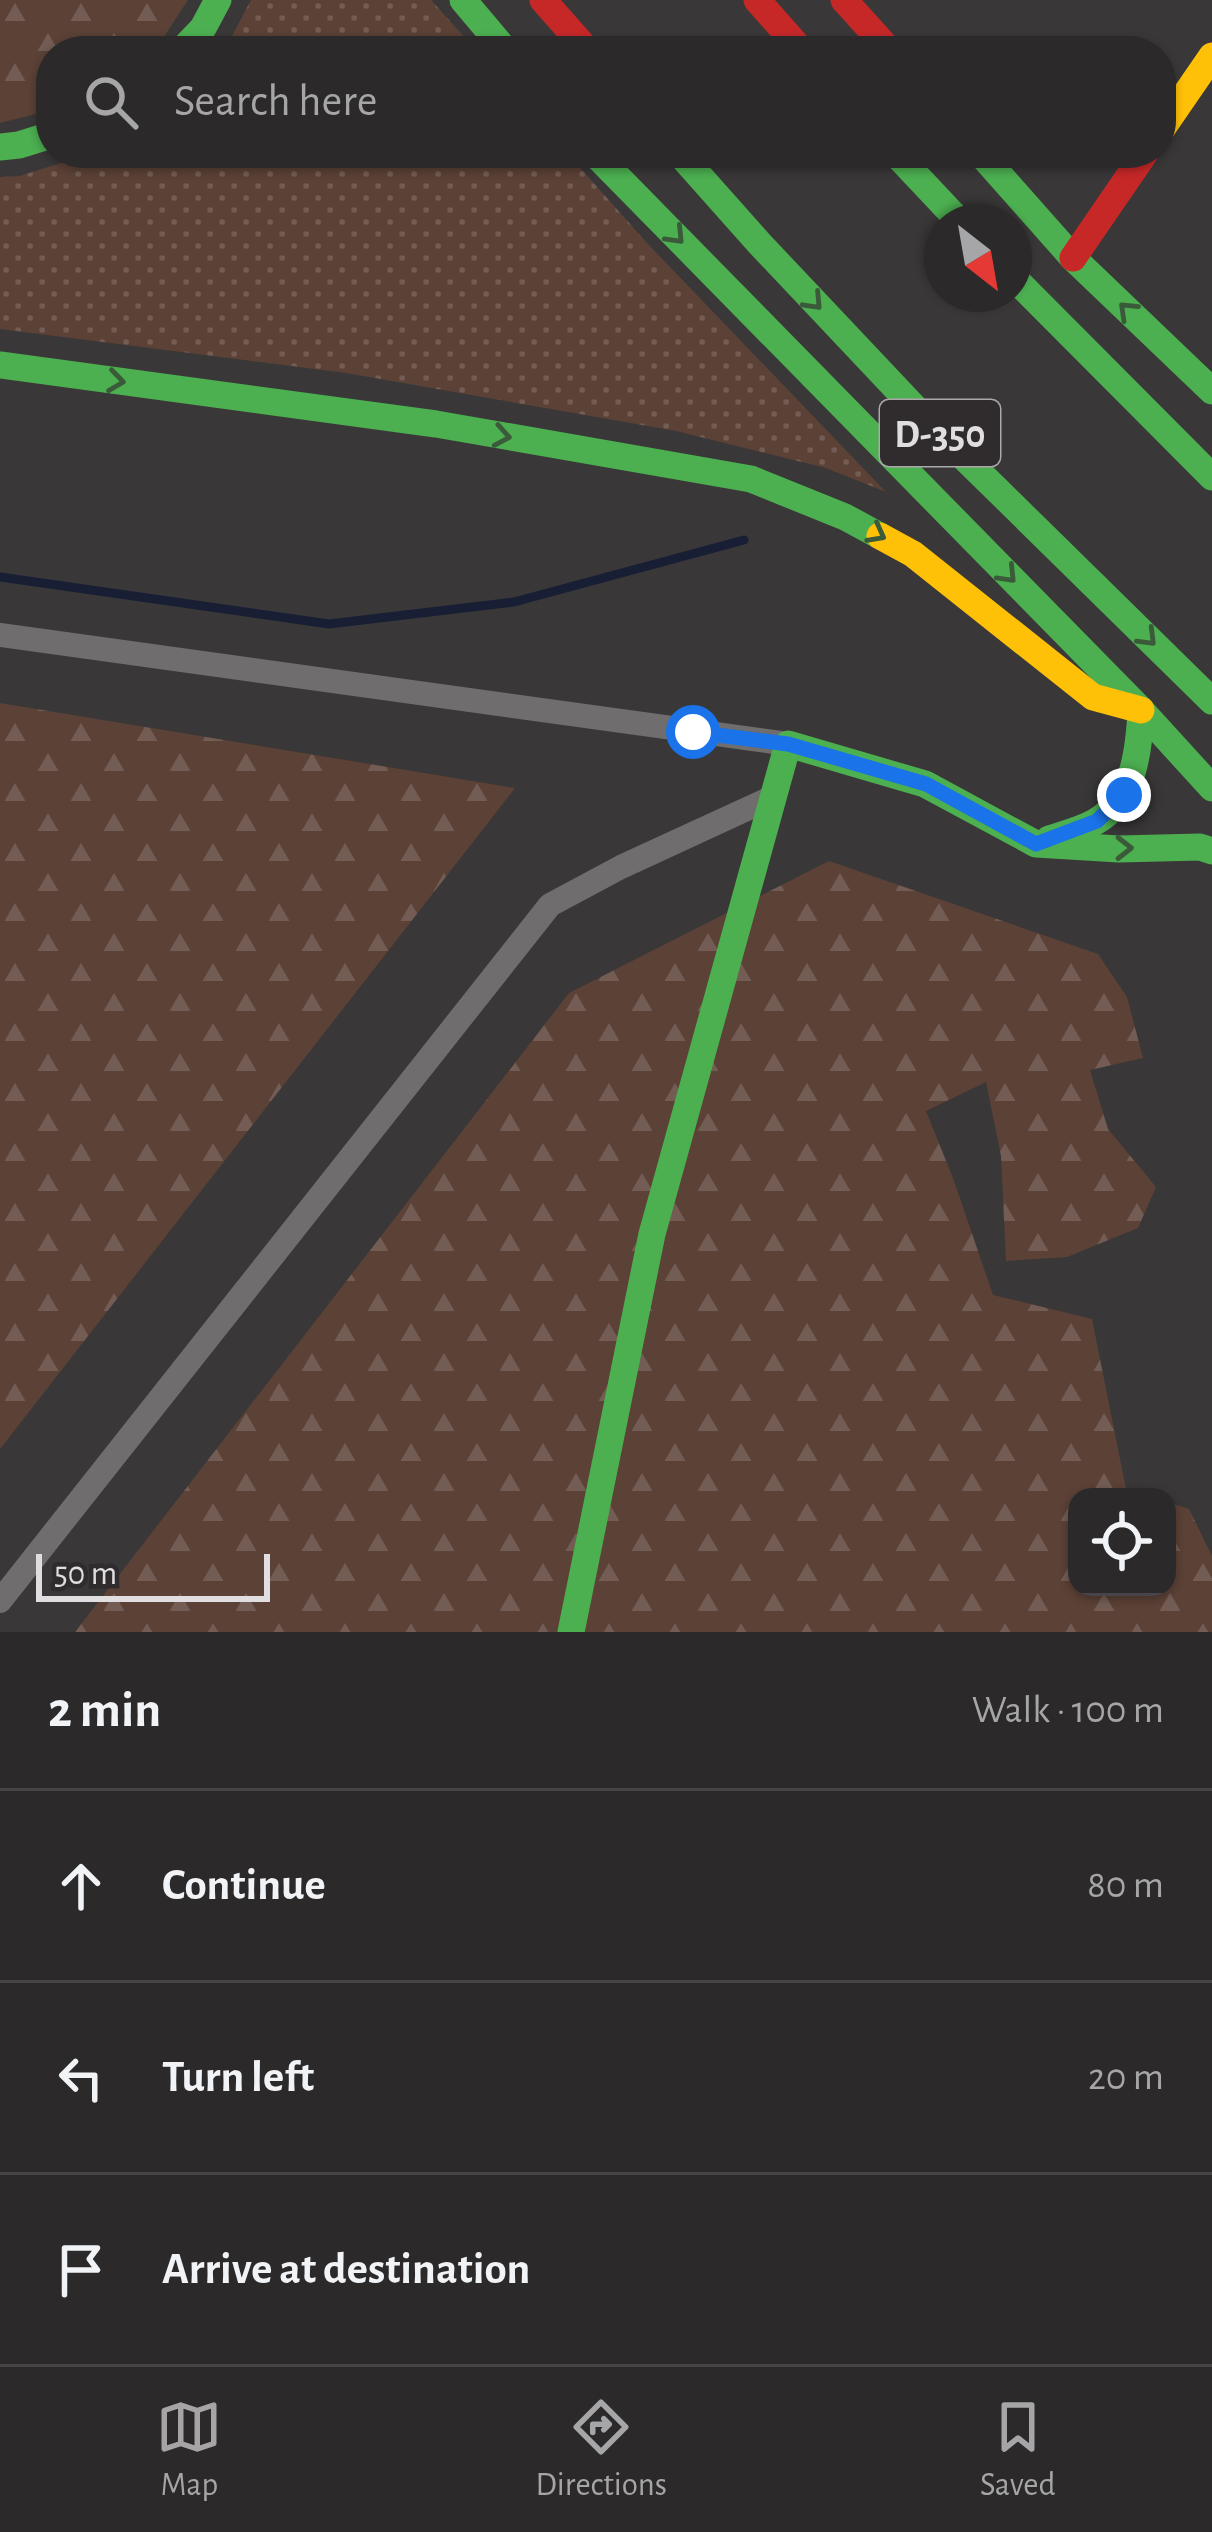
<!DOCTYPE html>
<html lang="en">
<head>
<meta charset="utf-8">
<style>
  :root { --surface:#2b292a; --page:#333132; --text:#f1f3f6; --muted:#a6a6a8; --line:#474547; --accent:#a6a4a5 }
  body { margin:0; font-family:"Alegreya Sans",sans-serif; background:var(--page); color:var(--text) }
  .controls { position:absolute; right:36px; bottom:36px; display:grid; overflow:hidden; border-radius:24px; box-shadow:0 3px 9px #0004 }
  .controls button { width:108px; height:108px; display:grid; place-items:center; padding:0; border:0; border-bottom:3px solid var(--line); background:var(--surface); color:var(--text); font:60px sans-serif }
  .compass { position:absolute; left:924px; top:204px; width:108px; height:108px; border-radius:50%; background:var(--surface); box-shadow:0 3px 9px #0004; rotate:149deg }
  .scale { position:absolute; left:36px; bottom:30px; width:234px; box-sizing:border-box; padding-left:12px; border:6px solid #e0dee0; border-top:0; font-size:33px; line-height:42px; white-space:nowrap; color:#e0dee0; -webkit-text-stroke:9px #302c2e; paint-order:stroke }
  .stop { position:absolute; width:36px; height:36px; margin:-27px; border:9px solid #1a73e8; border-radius:50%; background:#fff }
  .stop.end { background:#1a73e8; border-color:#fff; box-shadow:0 3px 12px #0008 }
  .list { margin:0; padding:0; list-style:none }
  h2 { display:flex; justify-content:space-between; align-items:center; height:156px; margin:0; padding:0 48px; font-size:51px }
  h2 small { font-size:39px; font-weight:400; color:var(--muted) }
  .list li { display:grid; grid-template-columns:78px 1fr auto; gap:36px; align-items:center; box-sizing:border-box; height:192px; padding:0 48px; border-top:3px solid var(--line) }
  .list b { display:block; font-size:45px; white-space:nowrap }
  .list em { font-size:39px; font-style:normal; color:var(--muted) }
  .icon { flex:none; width:66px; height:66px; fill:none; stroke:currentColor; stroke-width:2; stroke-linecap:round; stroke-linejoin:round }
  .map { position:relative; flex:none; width:1212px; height:1632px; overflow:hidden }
  .search { position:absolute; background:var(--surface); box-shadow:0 3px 9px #0004; left:36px; right:36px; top:36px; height:132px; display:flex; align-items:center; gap:30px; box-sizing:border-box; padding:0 42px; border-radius:48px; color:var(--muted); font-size:45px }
  .sheet { height:732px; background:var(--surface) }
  nav { display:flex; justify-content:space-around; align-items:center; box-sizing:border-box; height:168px; border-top:3px solid var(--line); background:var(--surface); font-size:33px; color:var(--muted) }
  nav a { display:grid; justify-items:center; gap:6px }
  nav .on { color:var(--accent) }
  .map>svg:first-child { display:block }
  .grass { fill:url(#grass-dots) }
  .forest { fill:url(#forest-firs) }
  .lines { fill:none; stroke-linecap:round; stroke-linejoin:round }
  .stream { stroke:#181f35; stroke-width:9 }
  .street { stroke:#6f6d6e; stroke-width:24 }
  .fast { stroke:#4caf50; stroke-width:27 }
  .slow { stroke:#ffc107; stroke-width:27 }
  .jam { stroke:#c62828; stroke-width:27 }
  .oneway { stroke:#3a5a3a }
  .route { stroke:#1a73e8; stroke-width:15 }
  .labels { text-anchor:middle; stroke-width:12; stroke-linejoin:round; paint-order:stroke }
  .shield { fill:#302c2e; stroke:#aba9ab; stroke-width:3 }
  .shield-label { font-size:39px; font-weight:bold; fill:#e0dee0 }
</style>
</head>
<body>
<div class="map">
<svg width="1212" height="1632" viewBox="0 0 1212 1632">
  <defs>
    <pattern id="grass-dots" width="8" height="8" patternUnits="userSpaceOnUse" patternTransform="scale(3)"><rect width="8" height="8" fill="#5b4136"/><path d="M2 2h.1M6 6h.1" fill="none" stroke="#725c53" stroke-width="1.8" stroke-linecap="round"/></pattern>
    <pattern id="forest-firs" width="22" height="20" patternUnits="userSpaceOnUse" patternTransform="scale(3)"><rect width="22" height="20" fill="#5b4136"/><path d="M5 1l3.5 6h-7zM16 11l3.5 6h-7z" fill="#725c53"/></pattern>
  </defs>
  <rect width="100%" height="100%" fill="#393738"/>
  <g class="grass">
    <polygon points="251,0 431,0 477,51 224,51"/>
    <polygon points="92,153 567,153 647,243 886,492 826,468 676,431 346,373 0,329 0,177 20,176"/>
  </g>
  <g class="forest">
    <polygon points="0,0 188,0 162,40 149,51 51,51 51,110 0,123"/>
    <polygon points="0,703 515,788 0,1449"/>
    <polygon points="829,861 1098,954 1127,997 1143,1058 1090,1070 1108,1129 1156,1187 1138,1228 1067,1257 1006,1261 1001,1156 986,1082 926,1111 953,1178 993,1295 1092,1319 1126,1489 1151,1497 1077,1497 1077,1587 1167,1587 1167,1502 1189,1509 1212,1556 1212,1632 75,1632 569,993"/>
  </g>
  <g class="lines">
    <polyline class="stream" points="0,577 329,624 514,602 744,540"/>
    <g class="street">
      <polyline points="0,635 788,744"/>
      <polyline points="0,1601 550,905 621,867 773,797"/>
    </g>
    <g class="fast">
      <polyline points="463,0 506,51"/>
      <polyline points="181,51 203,28 218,0"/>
      <polyline points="0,147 19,145 51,135"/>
      <polyline points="594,153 1141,710 1212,788"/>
      <polyline points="679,153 759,243 928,422 1212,701"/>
      <polyline points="895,153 960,222"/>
      <polyline points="980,153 1073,258 1212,391"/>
      <polyline points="1014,278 1212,477"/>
      <polyline points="0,365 436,424 751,479 845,517 880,536"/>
      <path d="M1049,839c15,-5 32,-9 46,-17 39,-22 44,-71 46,-112"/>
      <polyline points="571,1632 652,1234 788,744 925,784 1036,844 1119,849 1200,847 1212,851"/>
    </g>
    <g class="slow">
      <polyline points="1161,130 1212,56"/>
      <polyline points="880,536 913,554 1093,697 1141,710"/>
    </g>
    <g class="jam">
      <polyline points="543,0 588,51"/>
      <polyline points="757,0 802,51"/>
      <polyline points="844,0 890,51"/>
      <polyline points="1073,258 1145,153"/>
    </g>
  </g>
  <defs><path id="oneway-chevron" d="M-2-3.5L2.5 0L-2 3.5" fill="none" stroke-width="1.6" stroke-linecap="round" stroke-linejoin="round" transform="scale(3)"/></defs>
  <g class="oneway">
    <use href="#oneway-chevron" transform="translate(676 236) rotate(46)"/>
    <use href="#oneway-chevron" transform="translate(814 302) rotate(47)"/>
    <use href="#oneway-chevron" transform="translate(1127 310) rotate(-136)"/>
    <use href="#oneway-chevron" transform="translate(116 381) rotate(8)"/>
    <use href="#oneway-chevron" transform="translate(502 436) rotate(10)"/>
    <use href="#oneway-chevron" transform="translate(877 534) rotate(28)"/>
    <use href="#oneway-chevron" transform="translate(1008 575) rotate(46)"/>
    <use href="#oneway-chevron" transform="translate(1148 638) rotate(45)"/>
    <use href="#oneway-chevron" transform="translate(1124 848)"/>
  </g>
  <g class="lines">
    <polyline class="route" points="693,732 788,744 926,784 1036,844 1097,821 1124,795"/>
  </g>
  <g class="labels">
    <rect class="shield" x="880" y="400" width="120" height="66" rx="9"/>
    <g class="shield-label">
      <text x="940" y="447">D-350</text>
    </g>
  </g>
</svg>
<div class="controls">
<button><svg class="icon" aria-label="locate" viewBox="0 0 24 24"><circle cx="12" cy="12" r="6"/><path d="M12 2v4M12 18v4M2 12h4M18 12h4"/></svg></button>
</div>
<svg class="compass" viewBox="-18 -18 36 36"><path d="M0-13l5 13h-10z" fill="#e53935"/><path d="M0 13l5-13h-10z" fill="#a6a6a8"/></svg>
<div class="scale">50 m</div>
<div class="stop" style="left:693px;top:732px"></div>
<div class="stop end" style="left:1124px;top:795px"></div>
<div class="search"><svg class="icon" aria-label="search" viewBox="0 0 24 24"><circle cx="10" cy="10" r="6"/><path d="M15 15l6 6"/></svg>Search here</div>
</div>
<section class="sheet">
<h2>2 min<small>Walk · 100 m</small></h2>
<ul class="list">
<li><svg class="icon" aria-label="ahead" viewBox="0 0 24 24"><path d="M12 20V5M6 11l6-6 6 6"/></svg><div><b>Continue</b></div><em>80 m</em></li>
<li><svg class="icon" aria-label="left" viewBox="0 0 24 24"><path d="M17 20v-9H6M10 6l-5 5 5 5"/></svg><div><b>Turn left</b></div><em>20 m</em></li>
<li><svg class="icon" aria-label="arrive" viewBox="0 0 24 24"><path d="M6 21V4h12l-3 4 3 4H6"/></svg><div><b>Arrive at destination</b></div></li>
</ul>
</section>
<nav>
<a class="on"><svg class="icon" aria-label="map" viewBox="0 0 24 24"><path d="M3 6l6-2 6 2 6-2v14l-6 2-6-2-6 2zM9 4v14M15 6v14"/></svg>Map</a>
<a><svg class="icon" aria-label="directions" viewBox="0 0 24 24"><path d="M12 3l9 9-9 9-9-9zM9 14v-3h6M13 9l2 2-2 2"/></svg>Directions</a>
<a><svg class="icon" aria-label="saved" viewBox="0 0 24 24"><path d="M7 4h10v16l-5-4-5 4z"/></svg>Saved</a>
</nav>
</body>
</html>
